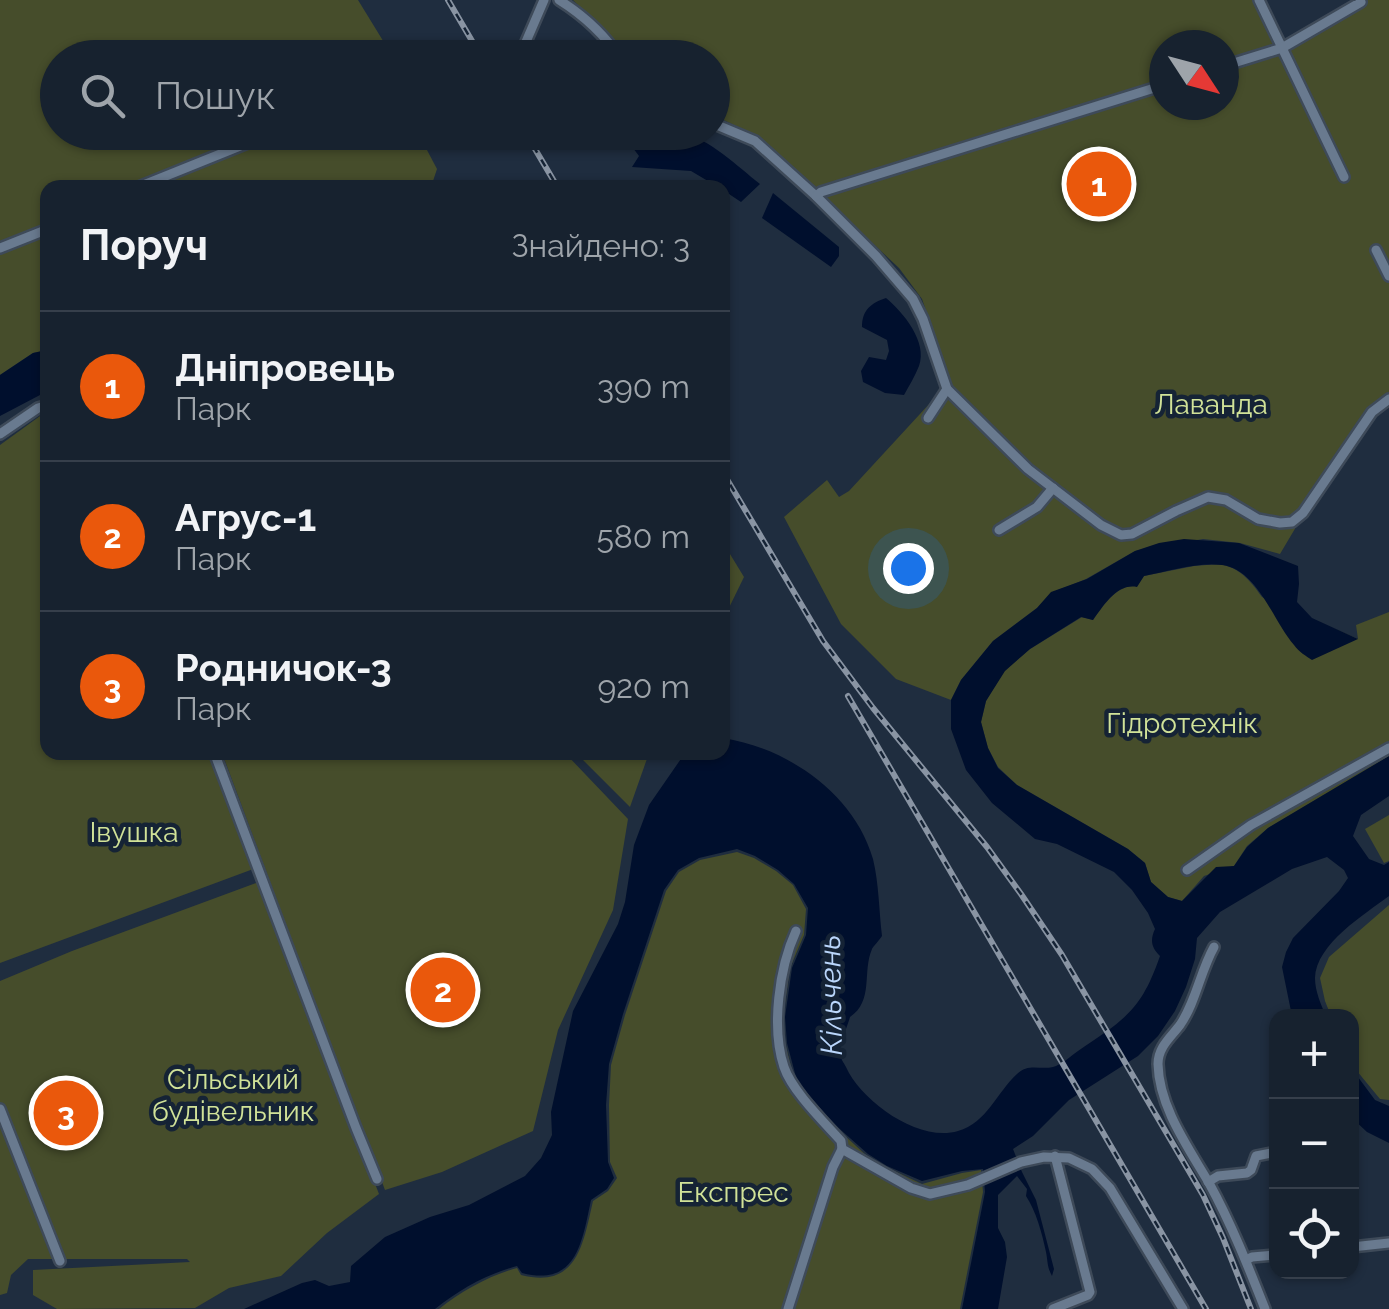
<!DOCTYPE html>
<html lang="uk">
<head>
<meta charset="utf-8">
<style>
  :root { --surface:#17222f; --page:#202a37; --text:#f1f3f6; --muted:#9ea4aa; --line:#363f4b; --accent:#ea580c }
  body { margin:0; font-family:Raleway,sans-serif; background:var(--page); color:var(--text) }
  .controls { position:absolute; right:30px; bottom:30px; display:grid; overflow:hidden; border-radius:20px; box-shadow:0 2px 8px #0004 }
  .controls button { width:90px; height:90px; display:grid; place-items:center; padding:0; border:0; border-bottom:2px solid var(--line); background:var(--surface); color:var(--text); font:50px sans-serif }
  .compass { position:absolute; left:1149px; top:30px; width:90px; height:90px; border-radius:50%; background:var(--surface); box-shadow:0 2px 8px #0004; rotate:126deg }
  .you { position:absolute; left:908px; top:568px; width:35px; height:35px; margin:-25px; border:8px solid #fff; border-radius:50%; background:#1a73e8; box-shadow:0 0 0 15px #1a73e833 }
  .badge { display:grid; place-items:center; width:65px; height:65px; border-radius:50%; background:var(--accent); color:#fff; font-size:32px; font-weight:700 }
  .pin { position:absolute; translate:-50% -50%; border:5px solid #fff; box-shadow:0 2px 10px #0006 }
  .list { margin:0; padding:0; list-style:none }
  h2 { display:flex; justify-content:space-between; align-items:center; height:130px; margin:0; padding:0 40px; font-size:42px }
  h2 small { font-size:32px; font-weight:400; color:var(--muted) }
  .list li { display:grid; grid-template-columns:65px 1fr auto; gap:30px; align-items:center; box-sizing:border-box; height:150px; padding:0 40px; border-top:2px solid var(--line) }
  .list b { display:block; font-size:38px; white-space:nowrap }
  .list p { margin:0; font-size:32px; white-space:nowrap; color:var(--muted) }
  .list em { font-size:32px; font-style:normal; color:var(--muted) }
  .icon { flex:none; width:55px; height:55px; fill:none; stroke:currentColor; stroke-width:2; stroke-linecap:round; stroke-linejoin:round }
  .map { position:relative; flex:none; width:1389px; height:1309px; overflow:hidden }
  .search { position:absolute; background:var(--surface); box-shadow:0 2px 8px #0004; left:40px; top:40px; width:690px; height:110px; display:flex; align-items:center; gap:25px; box-sizing:border-box; padding:0 35px; border-radius:55px; color:var(--muted); font-size:38px }
  .panel { position:absolute; background:var(--surface); box-shadow:0 2px 8px #0004; left:40px; top:180px; width:690px; height:580px; border-radius:20px }
  .map>svg:first-child { display:block }
  .green { fill:#464d2b; fill-rule:evenodd }
  .water { fill:#000f2d }
  .lines { fill:none; stroke-linecap:round; stroke-linejoin:round }
  .minor-casing { stroke:#3e4a59; stroke-width:14 }
  .minor { stroke:#697a8f; stroke-width:9 }
  .rail-casing { stroke:#8994a3; stroke-width:6 }
  .rail { stroke:#152335; stroke-width:2.5; stroke-dasharray:8; stroke-linecap:butt }
  .labels { text-anchor:middle; stroke-width:9; stroke-linejoin:round; paint-order:stroke }
  .park-label { font-size:28px; fill:#d1e298; stroke:#152335 }
  .water-label { font-size:30px; font-style:italic; fill:#bad6fb; stroke:#152335 }
</style>
</head>
<body>
<div class="map">
<svg width="1389" height="1309" viewBox="0 0 1389 1309">
  <rect width="100%" height="100%" fill="#1f2d3f"/>
  <g class="green">
    <polygon points="0,0 358,0 393,57 58,58 58,132 263,133 127,187 48,188 47,224 31,232 47,225 47,350 33,353 0,375"/>
    <path d="M573,0h693l22,47 78,-47h23v394l-16,12 -45,67 -48,81 -40,-11 -37,-4 -68,12 -49,28 -35,14 -14,15 -44,33 -32,39 -10,20 -55,-21 -55,-55 -57,-107 43,-37 12,17 10,-6 94,-102 9,-3 -30,-87 -23,-31 -140,-131 -46,-22 -1,-57 -85,-1zM1164,45h60v60h-60z"/>
    <polygon points="280,133 418,133 437,169 431,187 140,188"/>
    <polygon points="47,411 48,752 209,753 256,868 0,963 0,445"/>
    <polygon points="722,541 744,577 723,620 722,620"/>
    <path d="M1219,564c21,4 30,15 43,33l96,42 -2,-14 33,-13v144l-121,72 -21,18 -13,20 -30,10 -22,25 -14,-4 -17,-15 -6,-19 -17,-14 -111,-64 -19,-18 -10,-19 -7,-26 5,-21 18,-30 26,-22 52,-32 11,3c11,-15 24,-36 44,-34l7,-10 50,-10z"/>
    <polygon points="222,753 565,753 628,819 613,910 558,1030 533,1131 442,1172 385,1190"/>
    <polygon points="576,753 649,753 630,807"/>
    <polygon points="1389,815 1389,861 1384,863 1365,829"/>
    <path d="M737,852l17,6 22,13 17,14 13,24 -2,26 -14,33 -7,49 2,26 10,39 37,42 35,32 19,11 36,17 40,-11 19,-3 2,22 -23,117h-521c23,-18 49,-33 78,-41l4,7c56,14 62,-30 72,-74l15,-10 9,-13 -7,-16 -1,-57 2,-40 14,-50 41,-124 13,-19 21,-12z"/>
    <polygon points="259,882 379,1194 327,1233 281,1276 229,1288 195,1308 57,1309 33,1295 33,1270 190,1262 187,1259 28,1259 11,1275 7,1293 0,1295 0,981 72,951"/>
    <polygon points="1389,905 1389,1100 1380,1099 1352,1065 1352,1016 1331,1016 1325,1001 1320,978 1329,957"/>
  </g>
  <g class="water">
    <path d="M682,133c28,6 55,33 78,51l-19,18 -18,-12 -1,-2 -4,-1 -27,-16 -59,-4 7,-11 -12,-16 4,-7z"/>
    <polygon points="773,193 839,247 839,256 831,267 762,218"/>
    <path d="M886,298c17,14 42,44 33,68 -4,10 -10,20 -15,29l-19,-2 -22,-11 -2,-11 8,-14 17,3 3,-9 -2,-11 -25,-13c0,-17 9,-24 24,-29z"/>
    <polygon points="47,350 47,394 40,395 0,416 0,375 33,353"/>
    <path d="M1184,539l55,4 59,23 1,18 -2,18 15,16 46,21 -46,21c-6,-4 -13,-8 -18,-15 -21,-24 -36,-75 -72,-80 -25,-3 -53,6 -78,11l-7,11c-20,-4 -33,18 -44,33l-12,-3 -51,32 -25,22 -19,30 -5,21 7,26 10,20 19,17 111,64 17,14 6,19 17,15 14,4 34,-34 18,-1 13,-19 21,-19 121,-72v40l-28,19 -8,21 16,23 15,6 5,-3v34c-24,18 -73,48 -74,82 0,13 6,27 11,38h-34l-10,-49 4,-15 7,-14 46,-47 9,-13 -4,-8 -17,-13 -35,12 -72,43 -23,26 -2,21 -9,28 -11,24 -17,25 -20,20 -69,44 -36,36 -20,13 9,23 14,28 18,69 -2,7c-5,-9 -4,-14 -6,-24 -4,-19 -10,-41 -20,-56l1,-7 -10,-13 -19,19v33l7,14 2,15 -9,52h-36l23,-117 -2,-23 -21,2 -40,10 -35,-15 -19,-12 -35,-31 -36,-42 -10,-38 -2,-26 7,-49 14,-33 2,-27 -14,-24 -16,-14 -23,-14 -18,-7 -38,9 -21,12 -14,20 -41,124 -14,50 -3,41 2,57 6,16 -7,11 -16,11c-9,42 -14,87 -69,73l-5,-7c-30,8 -57,23 -82,43h-191l58,-26 13,-3 14,6 21,-4 1,-16 34,-29 45,-20 39,-12 56,-29 16,-18 11,-23 -1,-23 22,-101 45,-87 7,-22 9,-57 15,-40 36,-52 37,-1 1,-14c64,10 131,55 150,121 6,25 6,52 9,77 -1,2 -10,12 -10,13 -10,23 2,52 -22,68 -2,8 -11,29 -10,36 0,5 4,10 6,14 15,34 73,76 112,64 29,-8 39,-39 59,-57 11,-11 23,-4 36,-7 8,-2 18,-11 25,-16 47,-32 63,-40 82,-95 -9,-9 -10,-16 -5,-27l-7,-16 -16,-23 -18,-18 -57,-28 -22,-5 -43,-36 -26,-33 -15,-41v-29l10,-20 32,-39 44,-33 14,-16 36,-13 48,-28 24,-8z"/>
    <polygon points="1352,1069 1375,1100 1389,1106 1389,1143 1367,1132 1352,1118"/>
  </g>
  <g class="lines">
    <defs>
      <g id="minor">
        <path d="M559,0c24,15 45,34 61,58"/>
        <polyline points="1259,0 1344,177"/>
        <polyline points="519,58 544,0"/>
        <polyline points="1224,66 1282,48 1361,2 1360,0"/>
        <polyline points="712,123 755,141 816,196 876,256 913,299 923,319 947,389 1028,469 1101,525 1121,535 1132,534 1176,511 1208,497 1226,500 1258,519 1280,523 1292,522 1303,513 1372,412 1389,399"/>
        <polyline points="136,188 275,132"/>
        <polyline points="816,196 821,192 1164,85"/>
        <polyline points="0,248 48,229"/>
        <polyline points="1376,250 1389,276"/>
        <polyline points="928,418 947,389"/>
        <polyline points="0,434 38,408 48,405"/>
        <polyline points="999,530 1037,507 1053,488"/>
        <polyline points="214,752 356,1128 377,1179"/>
        <polyline points="1187,870 1251,825 1389,748"/>
        <path d="M796,931c-17,37 -25,97 -12,136 8,24 40,55 57,74l1,8 69,39 19,6 38,-9 53,-23 23,-5 25,1 23,11 18,19 73,121"/>
        <path d="M1214,947c-14,25 -18,55 -34,78 -9,12 -22,22 -22,39 1,43 30,83 51,119 22,40 39,83 56,126"/>
        <polyline points="0,1109 60,1261"/>
        <polyline points="1208,1182 1218,1176 1247,1173 1251,1170 1256,1156 1276,1152"/>
        <polyline points="1352,1247 1389,1243"/>
        <polyline points="1246,1260 1252,1257 1276,1255"/>
        <polyline points="788,1309 833,1167 842,1149"/>
        <polyline points="1053,1309 1088,1295 1090,1292 1055,1156"/>
      </g>
    </defs>
    <use href="#minor" class="minor-casing"/>
    <use href="#minor" class="minor"/>
    <defs>
      <g id="rail">
        <polyline points="448,0 482,58"/>
        <polyline points="525,132 558,188"/>
        <polyline points="722,471 823,641 873,708 987,847 1021,894 1062,955 1203,1195 1223,1238 1251,1309"/>
        <polyline points="848,696 1206,1309"/>
      </g>
    </defs>
    <use href="#rail" class="rail-casing"/>
    <use href="#rail" class="rail"/>
  </g>
  <g class="labels">
    <g class="park-label">
      <text x="1211" y="414">Лаванда</text>
      <text x="1182" y="733">Гідротехнік</text>
      <text x="134" y="842">Івушка</text>
      <text x="233" y="1089">Сільський<tspan x="233" dy="32">будівельник</tspan></text>
      <text x="733" y="1202">Експрес</text>
    </g>
    <g class="water-label">
      <text transform="translate(831 995) rotate(-91)" y="10">Кільчень</text>
    </g>
  </g>
</svg>
<div class="controls">
<button>+</button>
<button>−</button>
<button><svg class="icon" aria-label="locate" viewBox="0 0 24 24"><circle cx="12" cy="12" r="6"/><path d="M12 2v4M12 18v4M2 12h4M18 12h4"/></svg></button>
</div>
<svg class="compass" viewBox="-18 -18 36 36"><path d="M0-13l5 13h-10z" fill="#e53935"/><path d="M0 13l5-13h-10z" fill="#9ea4aa"/></svg>
<div class="you"></div>
<div class="pin badge" style="left:1099px;top:184px">1</div>
<div class="pin badge" style="left:443px;top:990px">2</div>
<div class="pin badge" style="left:66px;top:1113px">3</div>
<div class="search"><svg class="icon" aria-label="search" viewBox="0 0 24 24"><circle cx="10" cy="10" r="6"/><path d="M15 15l6 6"/></svg>Пошук</div>
<section class="panel">
<h2>Поруч<small>Знайдено: 3</small></h2>
<ul class="list">
<li><span class="badge">1</span><div><b>Дніпровець</b><p>Парк</p></div><em>390 m</em></li>
<li><span class="badge">2</span><div><b>Агрус-1</b><p>Парк</p></div><em>580 m</em></li>
<li><span class="badge">3</span><div><b>Родничок-3</b><p>Парк</p></div><em>920 m</em></li>
</ul>
</section>
</div>
</body>
</html>
